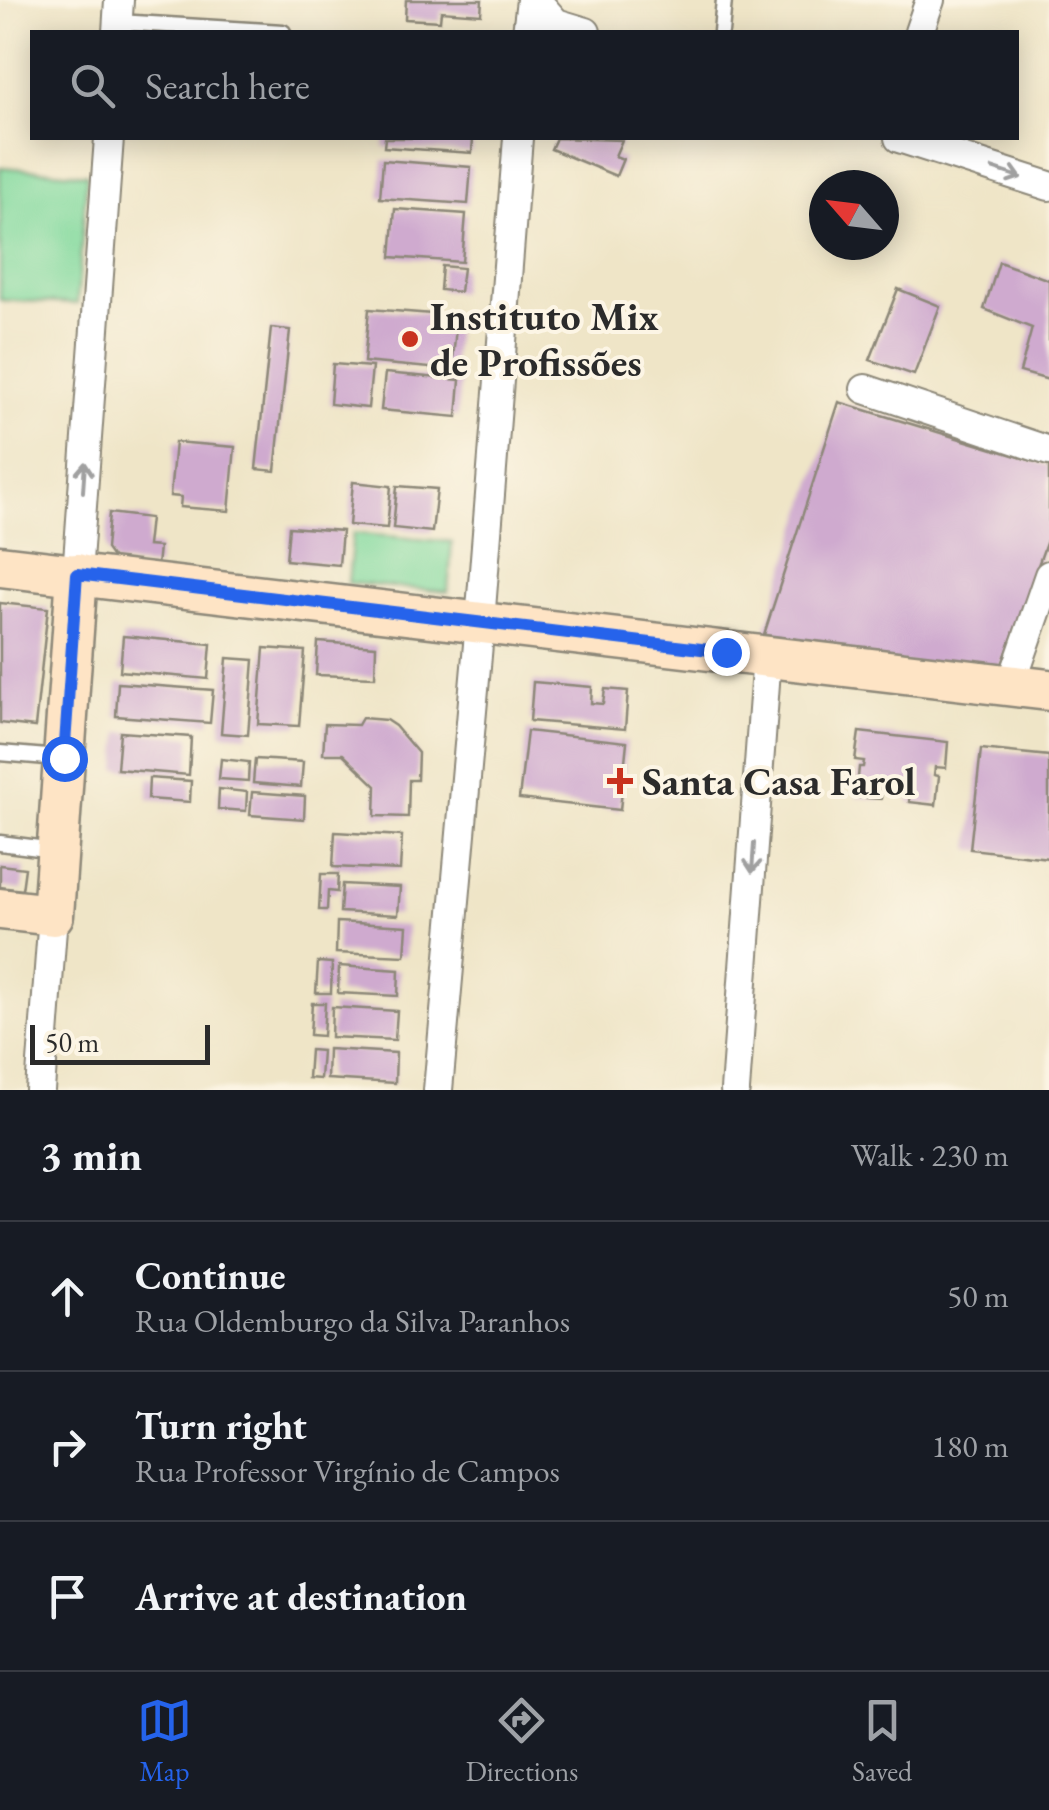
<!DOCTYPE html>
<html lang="en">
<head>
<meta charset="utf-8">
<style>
  :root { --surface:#171b24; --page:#242831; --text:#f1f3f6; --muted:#9ea1a6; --line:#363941; --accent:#2563eb }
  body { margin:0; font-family:"EB Garamond",serif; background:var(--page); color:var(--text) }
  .compass { position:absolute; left:809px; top:170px; width:90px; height:90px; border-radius:50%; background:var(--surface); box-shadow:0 5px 25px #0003; rotate:298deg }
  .scale { position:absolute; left:30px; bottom:25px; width:180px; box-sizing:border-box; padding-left:10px; border:5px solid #2b2b2b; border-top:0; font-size:28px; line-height:35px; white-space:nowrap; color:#2b2b2b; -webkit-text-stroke:8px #fcf5e5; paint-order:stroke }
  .stop { position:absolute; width:30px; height:30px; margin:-22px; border:8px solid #2563eb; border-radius:50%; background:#fff }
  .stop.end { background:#2563eb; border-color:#fff; box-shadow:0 2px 10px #0008 }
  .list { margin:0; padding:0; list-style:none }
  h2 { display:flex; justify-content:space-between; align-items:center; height:130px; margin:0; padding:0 40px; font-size:42px }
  h2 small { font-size:32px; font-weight:400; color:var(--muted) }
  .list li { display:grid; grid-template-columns:65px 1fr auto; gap:30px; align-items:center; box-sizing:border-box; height:150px; padding:0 40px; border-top:2px solid var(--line) }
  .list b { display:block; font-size:38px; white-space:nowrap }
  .list p { margin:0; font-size:32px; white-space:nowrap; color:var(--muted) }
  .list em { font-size:32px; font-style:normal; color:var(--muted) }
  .icon { flex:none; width:55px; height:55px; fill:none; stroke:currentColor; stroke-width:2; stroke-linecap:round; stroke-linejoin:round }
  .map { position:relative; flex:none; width:1049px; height:1090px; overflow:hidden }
  .search { position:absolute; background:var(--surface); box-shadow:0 5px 25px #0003; left:30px; right:30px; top:30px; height:110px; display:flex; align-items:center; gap:25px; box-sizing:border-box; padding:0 35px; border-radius:0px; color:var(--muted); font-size:38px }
  .sheet { height:580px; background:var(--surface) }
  nav { display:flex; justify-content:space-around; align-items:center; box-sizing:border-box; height:140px; border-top:2px solid var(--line); background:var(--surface); font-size:28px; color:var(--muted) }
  nav a { display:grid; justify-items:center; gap:5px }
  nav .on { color:var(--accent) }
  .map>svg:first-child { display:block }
  .green { fill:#81d99d; stroke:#568264; stroke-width:2.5 }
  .building { fill:#cfaacf }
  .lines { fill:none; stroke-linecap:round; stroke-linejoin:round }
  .lane-casing { stroke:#8d8879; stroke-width:19 }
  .street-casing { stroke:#8d8879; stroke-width:32 }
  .secondary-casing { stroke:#8d8879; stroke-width:45 }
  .lane { stroke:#fff; stroke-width:14 }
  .street { stroke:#fff; stroke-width:28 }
  .secondary { stroke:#fee4c5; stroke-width:40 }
  .oneway { stroke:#a0a0a0 }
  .route { stroke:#2563eb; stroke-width:12 }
  .poi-dot { fill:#c8321e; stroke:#fcf5e5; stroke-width:4 }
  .labels { text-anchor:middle; stroke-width:8; stroke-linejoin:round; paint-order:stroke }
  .poi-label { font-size:40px; font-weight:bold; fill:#2b2b2b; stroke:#fcf5e5; text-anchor:start }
</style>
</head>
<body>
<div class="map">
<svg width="1049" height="1090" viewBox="0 0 1049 1090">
  <rect width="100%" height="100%" fill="#fcf5e5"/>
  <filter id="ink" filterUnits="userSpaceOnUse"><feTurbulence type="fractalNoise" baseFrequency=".01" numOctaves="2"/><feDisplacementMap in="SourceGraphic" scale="20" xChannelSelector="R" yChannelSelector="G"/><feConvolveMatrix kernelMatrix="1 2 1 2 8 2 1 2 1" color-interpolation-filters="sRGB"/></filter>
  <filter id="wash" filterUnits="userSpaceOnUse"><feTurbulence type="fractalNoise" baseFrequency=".0048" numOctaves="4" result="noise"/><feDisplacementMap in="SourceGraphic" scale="40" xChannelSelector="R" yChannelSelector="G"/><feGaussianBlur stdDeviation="2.25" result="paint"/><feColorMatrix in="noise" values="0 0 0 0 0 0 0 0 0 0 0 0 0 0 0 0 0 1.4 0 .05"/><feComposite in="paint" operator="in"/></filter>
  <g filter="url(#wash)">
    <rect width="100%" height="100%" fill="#efe5c7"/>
    <g class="green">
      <polygon points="0,167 87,174 77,304 0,300"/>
      <polygon points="353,533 452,542 448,592 348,583"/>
    </g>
    <g id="blocks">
      <g class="building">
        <polygon points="406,0 482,0 481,14 441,11 440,21 405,19"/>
        <polygon points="385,138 473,138 472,153 384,147"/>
        <polygon points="556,138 622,140 615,156 623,159 616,176 551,149"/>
        <polygon points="383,160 471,167 468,204 380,198"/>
        <polygon points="395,209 466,214 462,262 391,257"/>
        <polygon points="999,262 1049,280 1049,380 1020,372 1032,328 984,309"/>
        <polygon points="442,266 463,268 460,292 440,290"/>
        <polygon points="898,289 940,306 914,375 870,360"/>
        <polygon points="369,309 457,316 452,370 364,362"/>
        <polygon points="271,328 290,330 275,471 256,469"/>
        <polygon points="333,364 372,367 368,408 330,404"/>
        <polygon points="385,373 460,380 457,417 381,410"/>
        <polygon points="839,402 1049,466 1049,535 999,673 759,650"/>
        <polygon points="175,442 235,447 229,511 180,507 181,497 170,496"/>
        <polygon points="353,482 391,486 387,528 349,525"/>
        <polygon points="397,486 437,489 432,532 393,528"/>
        <polygon points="109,513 150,518 147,546 159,547 157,566 116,563 106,549"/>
        <polygon points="289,527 342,531 339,565 286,560"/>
        <polygon points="0,603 48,608 35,727 0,723"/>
        <polygon points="123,636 211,644 208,679 120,671"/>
        <polygon points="318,642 376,646 375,677 316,675"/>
        <polygon points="264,648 305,651 299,726 258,724"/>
        <polygon points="227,658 254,660 248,735 221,733"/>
        <polygon points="533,682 592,687 591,703 603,704 605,689 628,691 625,729 530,721"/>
        <polygon points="118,683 213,690 210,723 116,716"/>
        <polygon points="362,718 386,720 395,726 418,753 417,780 409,780 408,817 375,816 376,786 343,754 323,754 325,724 358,725"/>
        <polygon points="527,731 627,742 620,810 519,799"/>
        <polygon points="120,732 191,737 189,775 117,769"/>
        <polygon points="859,732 948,742 946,768 935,767 934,775 939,776 936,805 909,802 910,792 882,789 881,799 856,797 859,767 863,767 864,761 855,760"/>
        <polygon points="981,749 1049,756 1049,858 970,849"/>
        <polygon points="221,759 249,762 248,781 219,779"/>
        <polygon points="255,759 303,762 301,787 253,783"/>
        <polygon points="149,778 191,781 190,802 148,799"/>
        <polygon points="219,789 247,792 246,811 218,809"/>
        <polygon points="252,792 305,796 304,819 250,815"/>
        <polygon points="335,832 402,836 400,870 333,867"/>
        <polygon points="0,865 25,868 22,890 0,887"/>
        <polygon points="321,874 338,874 337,892 328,891 327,910 319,910"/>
        <polygon points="342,884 400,887 398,915 340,912"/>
        <polygon points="337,922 407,926 405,956 336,953"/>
        <polygon points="318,962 332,963 331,993 316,993"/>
        <polygon points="339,966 399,970 398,996 338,993"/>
        <polygon points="312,1003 325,1003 323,1036 310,1035"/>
        <polygon points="332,1007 397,1011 395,1040 331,1037"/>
        <polygon points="328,1049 396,1053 395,1083 327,1079"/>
        <polygon points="310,1050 322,1051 320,1079 308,1078"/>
      </g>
    </g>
  </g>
  <g filter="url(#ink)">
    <use href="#blocks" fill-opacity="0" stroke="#8d8879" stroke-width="2.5"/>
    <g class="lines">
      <defs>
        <g id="lane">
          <polyline points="118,22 283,32"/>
          <polyline points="721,32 724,0"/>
          <polyline points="0,753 59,758"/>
          <polyline points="0,843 54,850"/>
        </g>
        <g id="street">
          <polyline points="536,0 556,23 586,32"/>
          <polyline points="117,32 119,0"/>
          <polyline points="527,32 531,0"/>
          <polyline points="919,32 930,0"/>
          <polyline points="899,138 1049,186"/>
          <polyline points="865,389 1049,451"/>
          <polyline points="77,574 109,138"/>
          <polyline points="1011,685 1049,575"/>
          <polyline points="40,1090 53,915"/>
          <polyline points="438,1090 480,622 518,138"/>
          <polyline points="735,1090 767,656"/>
        </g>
        <g id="secondary">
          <polyline points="0,566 1049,690"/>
          <polyline points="0,909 53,915 77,574"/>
        </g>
      </defs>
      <use href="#lane" class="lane-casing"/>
      <use href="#street" class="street-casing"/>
      <use href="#secondary" class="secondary-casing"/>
      <use href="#lane" class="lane"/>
      <use href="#street" class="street"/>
      <use href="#secondary" class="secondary"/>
    </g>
    <defs><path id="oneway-shaft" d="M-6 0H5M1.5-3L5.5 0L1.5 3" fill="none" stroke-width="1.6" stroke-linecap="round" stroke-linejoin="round" transform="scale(2.5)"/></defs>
    <g class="oneway">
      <use href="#oneway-shaft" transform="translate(1007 173) rotate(18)"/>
      <use href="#oneway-shaft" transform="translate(84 477) rotate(-86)"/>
      <use href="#oneway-shaft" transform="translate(753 858) rotate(94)"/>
    </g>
  </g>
  <g class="lines" filter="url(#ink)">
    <polyline class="route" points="64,758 77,574 726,652"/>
  </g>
  <g class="poi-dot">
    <circle cx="410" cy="339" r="10"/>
    <path d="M615 766h10v10h10v10h-10v10h-10v-10h-10v-10h10z"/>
  </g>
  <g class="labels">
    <g class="poi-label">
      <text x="430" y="330">Instituto Mix<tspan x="430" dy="46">de Profissões</tspan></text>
      <text x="642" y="795">Santa Casa Farol</text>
    </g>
  </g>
</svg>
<svg class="compass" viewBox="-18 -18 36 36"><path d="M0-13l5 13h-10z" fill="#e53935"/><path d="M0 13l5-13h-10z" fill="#9ea1a6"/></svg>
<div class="scale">50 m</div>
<div class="stop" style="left:64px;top:758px"></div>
<div class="stop end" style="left:726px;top:652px"></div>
<div class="search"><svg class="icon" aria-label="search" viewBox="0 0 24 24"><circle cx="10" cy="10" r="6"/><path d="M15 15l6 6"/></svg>Search here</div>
</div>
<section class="sheet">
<h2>3 min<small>Walk · 230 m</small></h2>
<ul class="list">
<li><svg class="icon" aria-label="ahead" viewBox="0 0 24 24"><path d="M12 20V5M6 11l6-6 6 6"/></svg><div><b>Continue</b><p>Rua Oldemburgo da Silva Paranhos</p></div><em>50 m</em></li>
<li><svg class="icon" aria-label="right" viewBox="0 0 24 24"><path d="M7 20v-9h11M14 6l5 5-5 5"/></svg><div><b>Turn right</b><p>Rua Professor Virgínio de Campos</p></div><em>180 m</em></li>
<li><svg class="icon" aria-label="arrive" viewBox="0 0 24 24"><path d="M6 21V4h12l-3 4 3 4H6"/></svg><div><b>Arrive at destination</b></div></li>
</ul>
</section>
<nav>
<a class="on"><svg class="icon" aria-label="map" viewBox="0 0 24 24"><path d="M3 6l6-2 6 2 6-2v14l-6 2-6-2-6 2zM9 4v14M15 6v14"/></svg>Map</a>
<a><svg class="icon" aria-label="directions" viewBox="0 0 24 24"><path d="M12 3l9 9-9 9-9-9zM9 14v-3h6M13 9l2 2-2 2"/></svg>Directions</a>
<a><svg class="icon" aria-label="saved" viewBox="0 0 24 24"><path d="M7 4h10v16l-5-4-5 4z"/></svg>Saved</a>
</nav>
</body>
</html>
